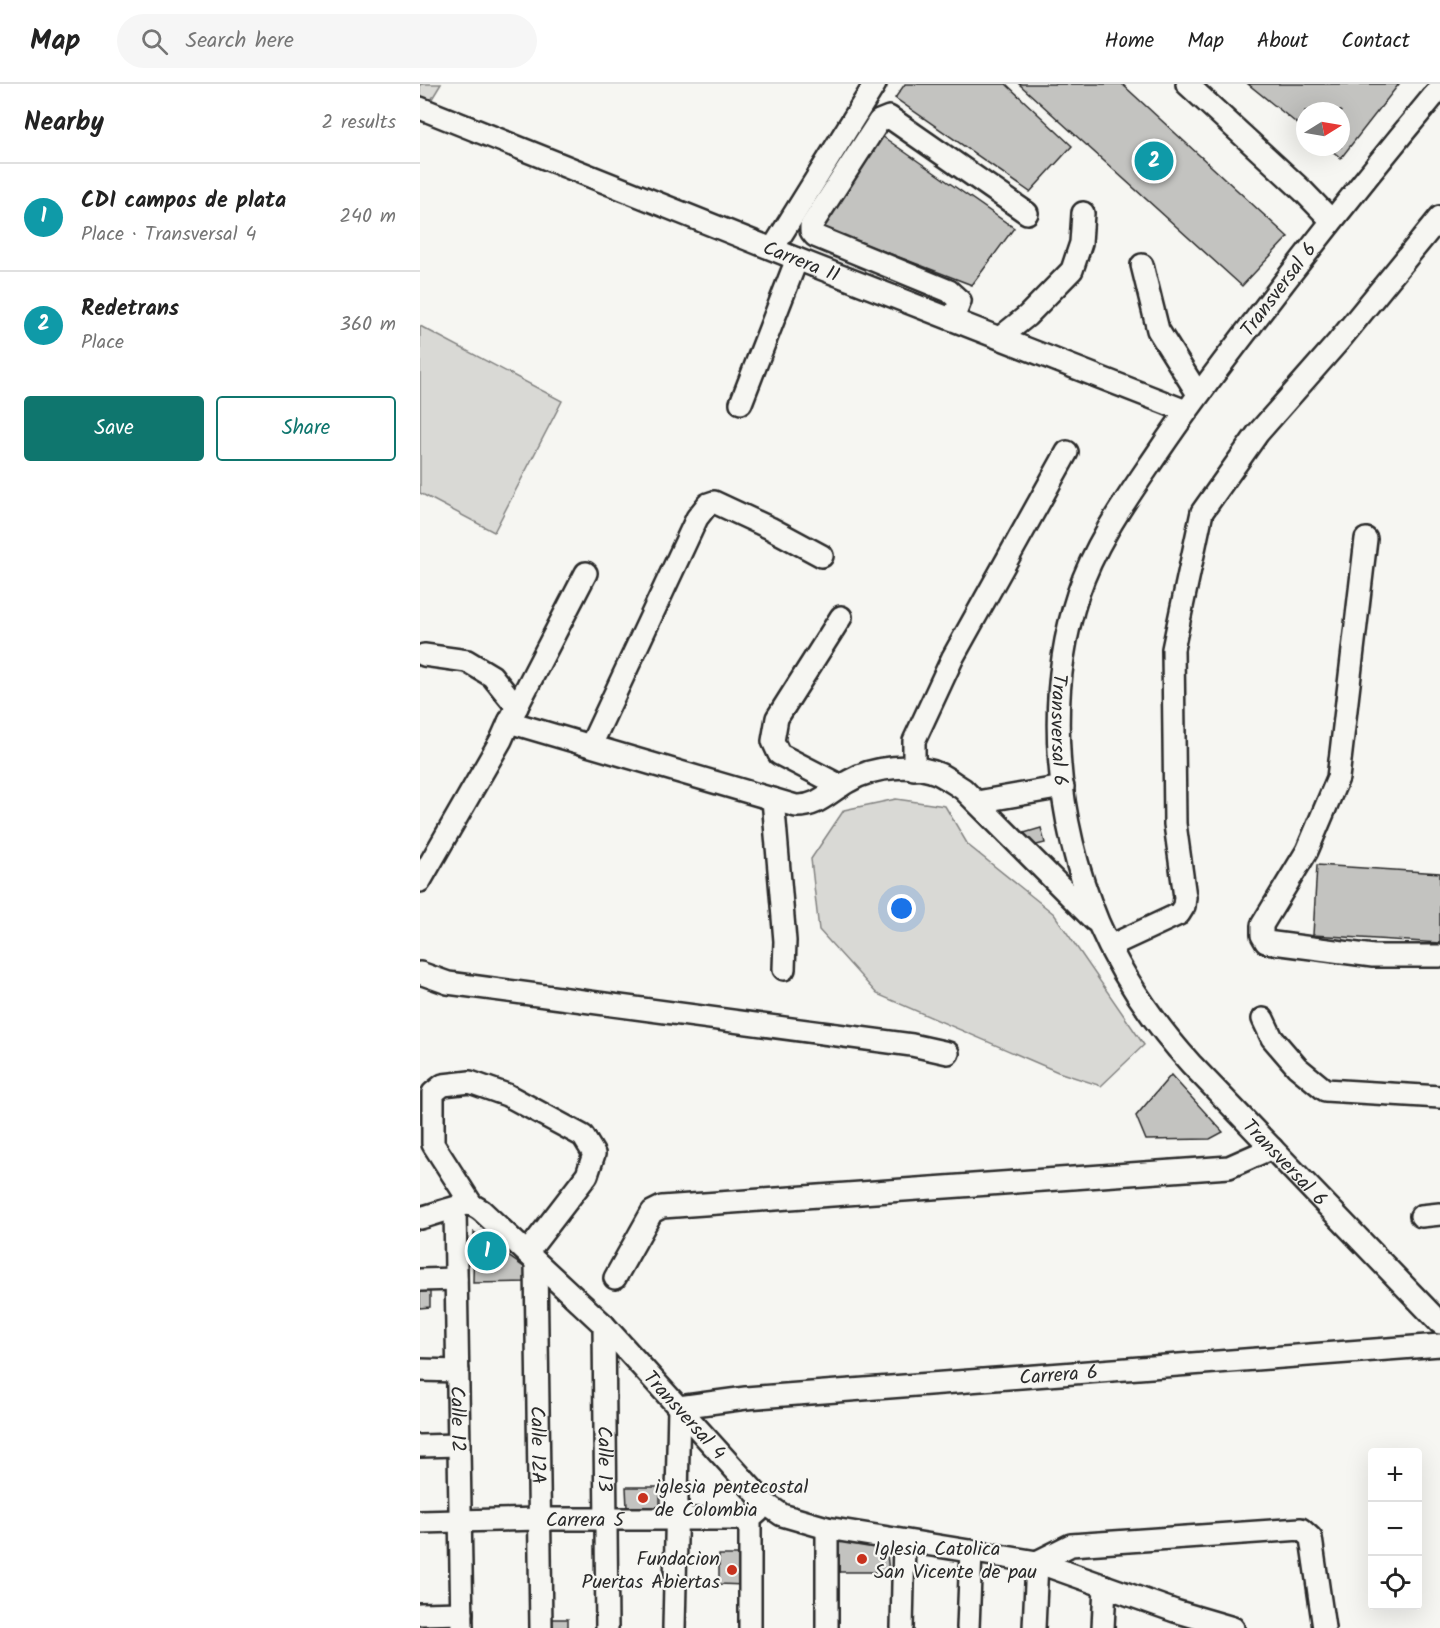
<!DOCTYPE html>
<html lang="en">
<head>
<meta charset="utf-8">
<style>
  :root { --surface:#fff; --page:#f6f6f6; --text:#222; --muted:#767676; --line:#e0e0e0; --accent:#0f766e }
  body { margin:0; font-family:Kalam,sans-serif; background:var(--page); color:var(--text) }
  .controls { position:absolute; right:18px; bottom:18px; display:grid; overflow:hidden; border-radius:6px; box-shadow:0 6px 24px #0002 }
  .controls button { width:54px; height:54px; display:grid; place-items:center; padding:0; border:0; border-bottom:2px solid var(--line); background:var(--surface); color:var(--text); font:30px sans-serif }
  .compass { position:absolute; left:876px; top:18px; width:54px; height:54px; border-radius:50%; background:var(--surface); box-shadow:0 6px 24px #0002; rotate:79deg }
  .you { position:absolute; left:482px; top:825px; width:21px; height:21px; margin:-15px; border:4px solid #fff; border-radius:50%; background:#1a73e8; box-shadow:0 0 0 9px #1a73e833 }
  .badge { display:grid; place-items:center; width:39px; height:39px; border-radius:50%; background:var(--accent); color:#fff; font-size:20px; font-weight:700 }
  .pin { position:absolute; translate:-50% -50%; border:3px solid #fff; box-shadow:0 2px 6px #0006 }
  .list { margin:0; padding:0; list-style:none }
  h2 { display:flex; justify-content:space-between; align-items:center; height:78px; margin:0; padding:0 24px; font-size:26px }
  h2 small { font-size:20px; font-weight:400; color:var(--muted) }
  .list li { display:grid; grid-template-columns:39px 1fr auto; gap:18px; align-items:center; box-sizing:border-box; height:108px; padding:0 24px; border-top:2px solid var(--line) }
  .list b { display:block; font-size:22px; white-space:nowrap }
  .list p { margin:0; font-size:20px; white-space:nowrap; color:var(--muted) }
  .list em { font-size:20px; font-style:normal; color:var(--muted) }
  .actions { display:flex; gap:12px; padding:18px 24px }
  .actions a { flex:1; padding:14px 0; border:2px solid var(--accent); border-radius:6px; text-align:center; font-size:21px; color:var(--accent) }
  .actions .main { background:var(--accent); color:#fff }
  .icon { flex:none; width:33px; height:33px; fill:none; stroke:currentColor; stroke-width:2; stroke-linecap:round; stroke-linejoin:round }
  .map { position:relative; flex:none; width:1020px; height:1544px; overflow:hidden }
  header { display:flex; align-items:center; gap:36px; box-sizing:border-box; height:84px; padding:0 30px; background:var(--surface); border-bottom:2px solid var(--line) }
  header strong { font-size:28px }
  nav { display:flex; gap:33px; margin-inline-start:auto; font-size:21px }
  .search { width:420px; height:54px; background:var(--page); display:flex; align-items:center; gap:15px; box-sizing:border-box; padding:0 21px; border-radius:33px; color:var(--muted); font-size:22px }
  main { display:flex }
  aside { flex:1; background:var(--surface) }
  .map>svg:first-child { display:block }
  .green { fill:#d9d9d5; stroke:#828280; stroke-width:1.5 }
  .building { fill:#c3c3c0; stroke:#2b2b2b; stroke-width:1.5 }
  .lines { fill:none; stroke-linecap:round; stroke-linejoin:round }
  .minor-casing { stroke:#2b2b2b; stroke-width:26 }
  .minor { stroke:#f6f6f2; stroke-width:21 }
  .poi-dot { fill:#c8321e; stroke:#f6f6f2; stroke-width:2 }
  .labels { text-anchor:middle; stroke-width:4.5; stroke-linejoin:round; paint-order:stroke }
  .street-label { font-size:20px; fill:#2b2b2b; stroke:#f6f6f2 }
  .poi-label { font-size:20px; fill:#2b2b2b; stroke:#f6f6f2; text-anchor:start }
</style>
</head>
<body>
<header>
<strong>Map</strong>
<div class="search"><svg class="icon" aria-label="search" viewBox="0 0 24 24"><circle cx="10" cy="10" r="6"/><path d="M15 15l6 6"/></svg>Search here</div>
<nav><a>Home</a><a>Map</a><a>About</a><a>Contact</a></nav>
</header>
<main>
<aside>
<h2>Nearby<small>2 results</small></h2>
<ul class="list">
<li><span class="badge" style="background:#0f9aa8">1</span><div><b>CDI campos de plata</b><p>Place · Transversal 4</p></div><em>240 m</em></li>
<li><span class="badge" style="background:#0f9aa8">2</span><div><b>Redetrans</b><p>Place</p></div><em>360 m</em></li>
</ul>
<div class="actions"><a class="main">Save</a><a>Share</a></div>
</aside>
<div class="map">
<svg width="1020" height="1544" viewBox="0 0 1020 1544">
  <rect width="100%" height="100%" fill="#f6f6f2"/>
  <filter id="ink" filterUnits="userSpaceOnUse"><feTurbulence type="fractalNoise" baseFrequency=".0167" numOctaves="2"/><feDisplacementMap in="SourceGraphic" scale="12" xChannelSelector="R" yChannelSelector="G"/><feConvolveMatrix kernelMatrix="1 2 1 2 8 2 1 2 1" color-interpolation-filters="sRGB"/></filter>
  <g filter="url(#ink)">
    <g class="green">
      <polygon points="0,0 21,0 10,18 0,14"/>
      <polygon points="0,242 142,317 74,448 0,409"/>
      <polygon points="476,715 525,722 548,761 634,830 724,961 681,1002 638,988 457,910 399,846 391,775 424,726"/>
    </g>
    <g class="building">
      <polygon points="485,0 586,0 652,62 610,108 475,14"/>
      <polygon points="599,0 702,0 868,153 822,202"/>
      <polygon points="828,0 979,0 921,74 907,63 921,63 921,27 885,27 885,46"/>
      <polygon points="456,48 594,144 552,201 398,142"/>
      <polygon points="621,744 625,759 608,763 604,749"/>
      <polygon points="897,781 1020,789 1020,859 893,851"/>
      <polygon points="751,991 803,1048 790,1055 726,1056 716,1032"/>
      <polygon points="54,1148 108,1186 109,1198 53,1199"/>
      <polygon points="0,1205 10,1205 10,1223 0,1224"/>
      <polygon points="206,1403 240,1403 240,1425 207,1424"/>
      <polygon points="416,1454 466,1461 469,1488 417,1488"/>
      <polygon points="299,1471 325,1471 325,1501 299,1500"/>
      <rect x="123" y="1535" width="25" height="9"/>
    </g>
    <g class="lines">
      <defs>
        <g id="minor">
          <polyline points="767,0 883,107 911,136"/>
          <path id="s1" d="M1020,4c-63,76 -124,152 -184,231 -33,43 -67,87 -97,132 -31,46 -64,91 -81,143 -34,104 -22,228 20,328 22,51 56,101 93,142l249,259"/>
          <path id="s2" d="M0,24l377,151 389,152"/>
          <polyline points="353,164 455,0"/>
          <polyline points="722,181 738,246 778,310"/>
          <polyline points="533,235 540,217 529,207 395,152 391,147 391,142 459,37 469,33 607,129"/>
          <polyline points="581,253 607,232 652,186 661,159 663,129"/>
          <polyline points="321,319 377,175"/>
          <polyline points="946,455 918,694 887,767 842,841 842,851 846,858 953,872 1020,872"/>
          <polyline points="4,571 47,577 72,592 97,623"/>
          <polyline points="89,638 166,489"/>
          <polyline points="171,661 277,434 288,420 294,418 350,444 402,472"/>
          <polyline points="494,685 494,657 533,573 647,368"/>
          <polyline points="421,702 359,670 353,657 357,634 421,533"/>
          <polyline points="353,715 365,857 364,885"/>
          <polyline points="557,718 643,703"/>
          <path d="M0,797l81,-141 8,-18 287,84c22,1 34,-15 53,-25 25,-15 63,-18 90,-7 8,4 16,10 24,15l131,131"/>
          <polyline points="690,862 759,830 764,822 765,813 755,740 753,565 782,428 838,349 918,258 1020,133"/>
          <polyline points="0,889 28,899 492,961 528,969"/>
          <polyline points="843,935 852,954 877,983 905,1006 1020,1013"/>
          <polyline points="52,1121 13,1060 13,1009 23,1001 50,998 87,1011 163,1052 174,1070 167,1091 107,1169"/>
          <path id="s3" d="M35,1125l7,419"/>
          <polyline points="1001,1132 1020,1130"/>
          <path id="s4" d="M0,1134c9,-2 43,-14 48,-14 6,1 10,4 14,7l122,114 162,179 16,11 45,13 210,34 138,49 58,17"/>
          <path id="s5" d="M116,1178l5,366"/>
          <polyline points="195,1194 232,1128 242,1123 809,1083 852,1064"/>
          <polyline points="0,1196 36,1195"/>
          <path id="s6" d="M184,1241l3,303"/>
          <polyline points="0,1286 38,1287"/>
          <path id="s7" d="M259,1323l67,-9 694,-53"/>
          <polyline points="0,1362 39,1361"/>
          <path id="s8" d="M0,1438l119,-3h211"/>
          <polyline points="407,1444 407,1544"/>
          <polyline points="617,1478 651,1461 881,1445 891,1454 904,1544"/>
          <polyline points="0,1530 42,1529"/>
          <polyline points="254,1544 259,1323"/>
          <polyline points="330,1544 330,1435 339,1427"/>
          <polyline points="482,1544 484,1457"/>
          <polyline points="548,1544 551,1467"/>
          <polyline points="614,1544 617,1478"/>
          <polyline points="683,1544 685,1502"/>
        </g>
      </defs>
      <use href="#minor" class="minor-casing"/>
      <use href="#minor" class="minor"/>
    </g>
  </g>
  <g class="poi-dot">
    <circle cx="223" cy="1414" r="6"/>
    <circle cx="442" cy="1475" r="6"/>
    <circle cx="312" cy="1486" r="6"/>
  </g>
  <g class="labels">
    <g class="street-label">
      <text dy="7" stroke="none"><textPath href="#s2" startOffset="411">Carrera 11</textPath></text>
      <text transform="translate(858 205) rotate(-53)" y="7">Transversal 6</text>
      <text dy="7" stroke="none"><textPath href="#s1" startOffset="762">Transversal 6</textPath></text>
      <text dy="7" stroke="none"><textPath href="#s1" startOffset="1266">Transversal 6</textPath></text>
      <text dy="7" stroke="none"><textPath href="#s7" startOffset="381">Carrera 6</textPath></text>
      <text dy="7" stroke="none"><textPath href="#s4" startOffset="354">Transversal 4</textPath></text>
      <text dy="7" stroke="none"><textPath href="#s3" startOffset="210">Calle 12</textPath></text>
      <text dy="7" stroke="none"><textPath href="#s5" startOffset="183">Calle 12A</textPath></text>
      <text dy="7" stroke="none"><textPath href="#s6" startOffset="134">Calle 13</textPath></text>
      <text dy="7" stroke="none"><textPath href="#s8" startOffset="165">Carrera 5</textPath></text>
    </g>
    <g class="poi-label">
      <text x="235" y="1409">iglesia pentecostal<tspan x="235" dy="23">de Colombia</tspan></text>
      <text x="454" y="1471">Iglesia Catolica<tspan x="454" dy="23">San Vicente de pau</tspan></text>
      <text x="300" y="1481" text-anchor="end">Fundacion<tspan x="300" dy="23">Puertas Abiertas</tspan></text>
    </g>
  </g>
</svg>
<div class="controls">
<button>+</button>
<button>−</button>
<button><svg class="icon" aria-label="locate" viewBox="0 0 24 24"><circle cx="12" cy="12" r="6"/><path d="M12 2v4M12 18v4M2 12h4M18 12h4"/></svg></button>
</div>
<svg class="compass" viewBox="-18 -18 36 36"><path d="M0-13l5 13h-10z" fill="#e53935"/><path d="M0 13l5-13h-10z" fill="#767676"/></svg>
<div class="you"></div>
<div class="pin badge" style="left:67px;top:1167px;background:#0f9aa8">1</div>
<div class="pin badge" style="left:734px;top:77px;background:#0f9aa8">2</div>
</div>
</main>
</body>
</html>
